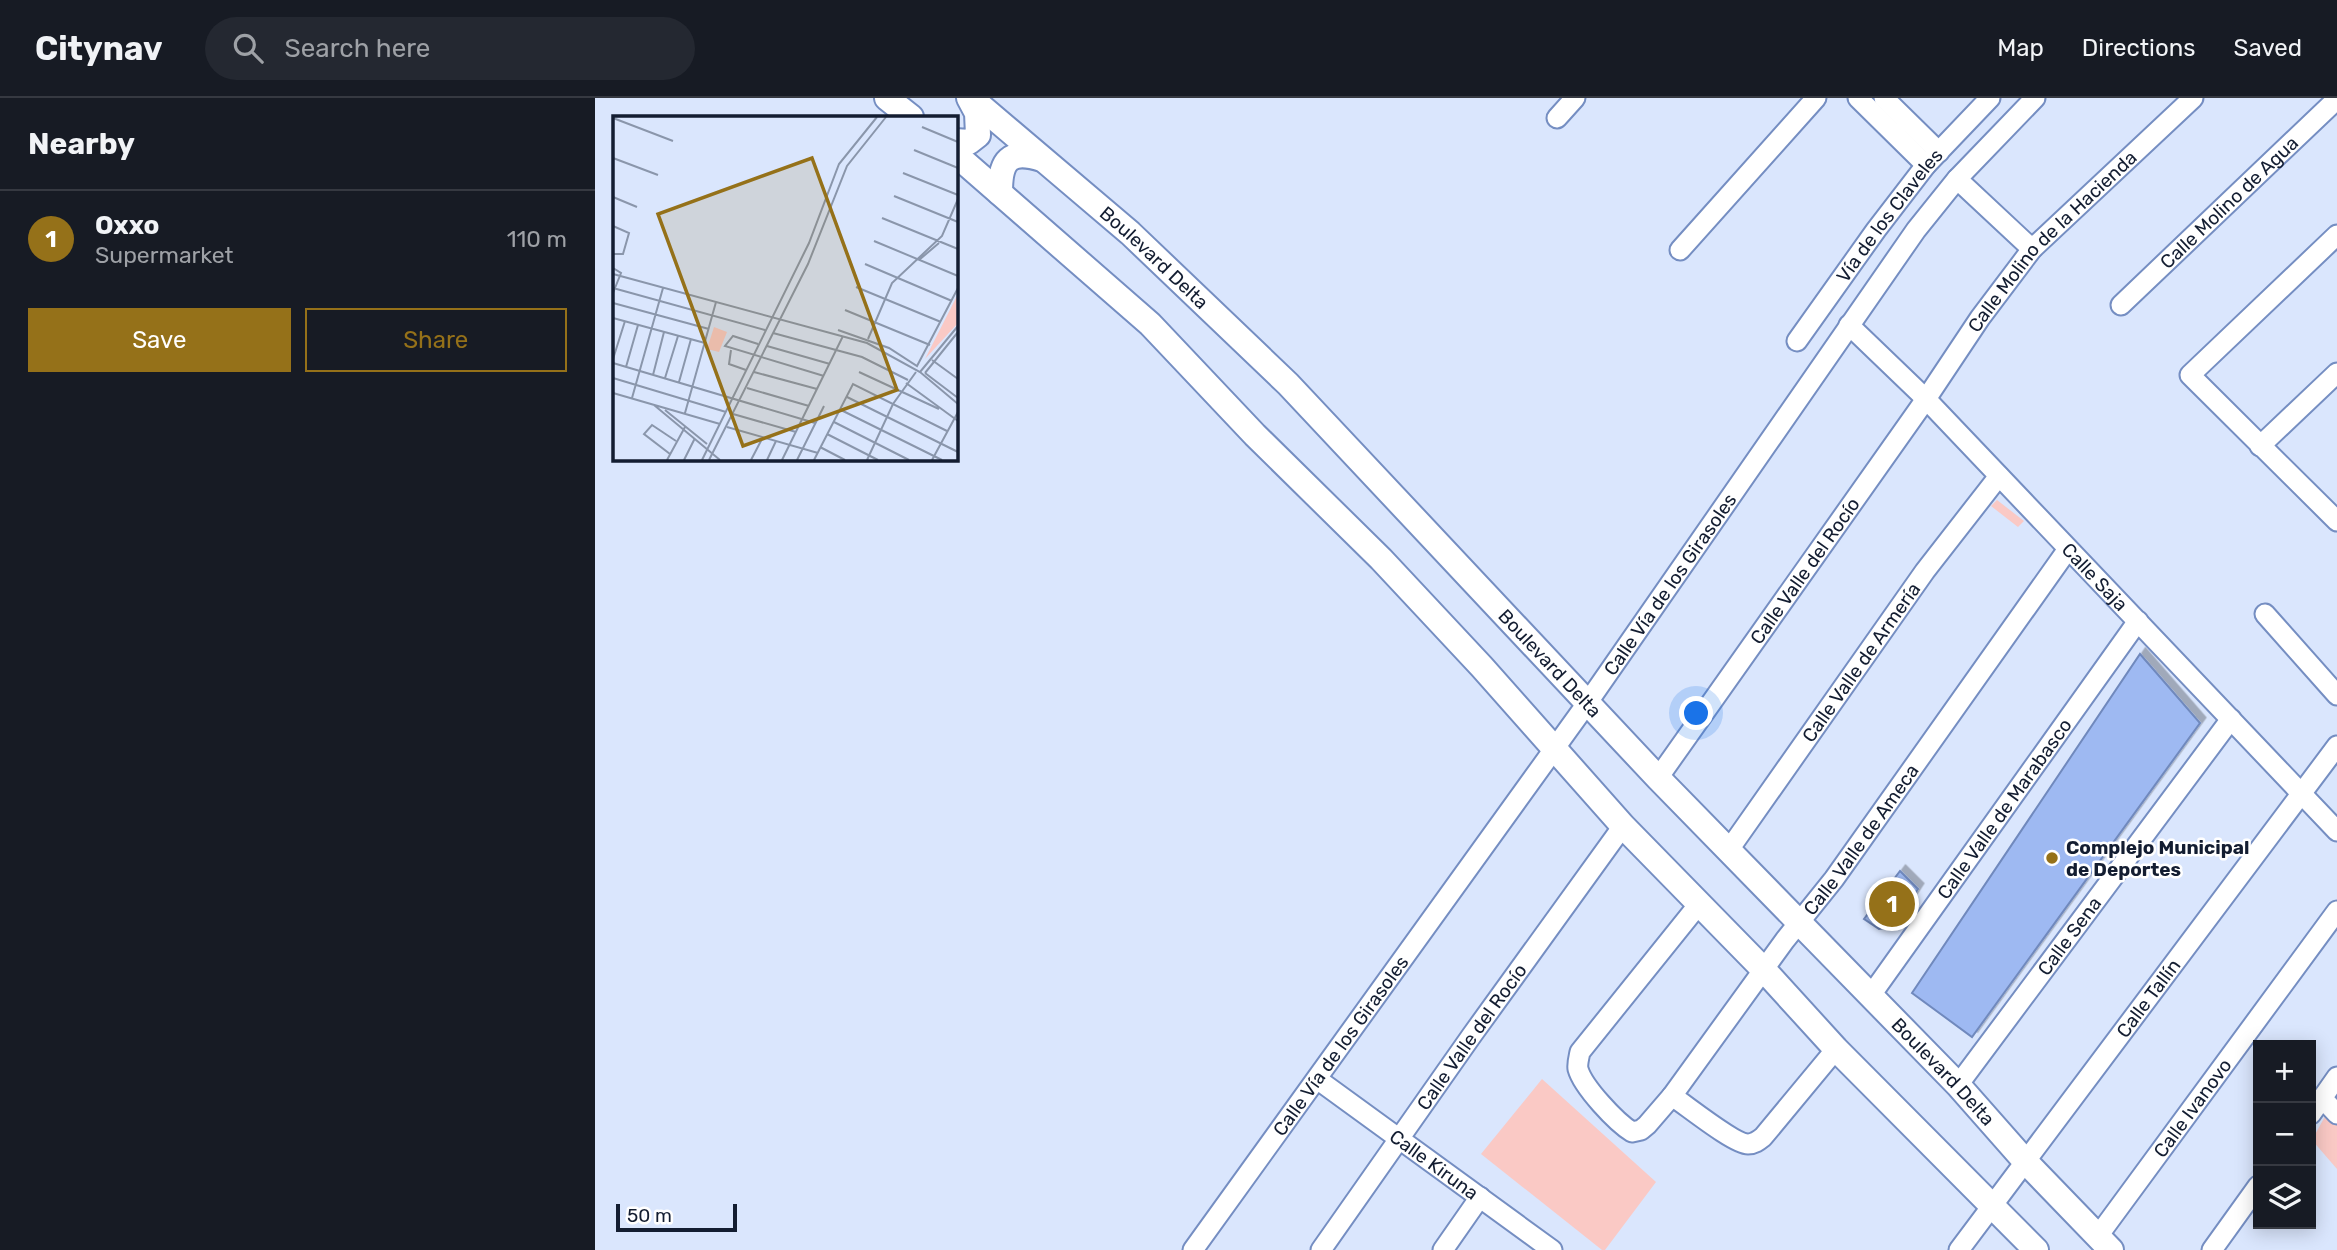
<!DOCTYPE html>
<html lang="en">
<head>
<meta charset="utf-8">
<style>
  :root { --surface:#171b24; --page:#242831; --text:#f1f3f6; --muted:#9ea1a6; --line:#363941; --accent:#957119 }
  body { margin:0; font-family:Rubik,sans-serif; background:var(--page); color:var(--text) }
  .controls { position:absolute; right:21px; bottom:21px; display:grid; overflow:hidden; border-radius:0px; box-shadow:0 4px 18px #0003 }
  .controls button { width:63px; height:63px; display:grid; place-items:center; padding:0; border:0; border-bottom:2px solid var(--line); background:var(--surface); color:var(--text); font:35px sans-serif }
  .scale { position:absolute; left:21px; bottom:18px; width:121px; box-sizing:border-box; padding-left:7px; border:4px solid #131d31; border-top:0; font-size:19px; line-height:24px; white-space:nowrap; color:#131d31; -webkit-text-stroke:5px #fff; paint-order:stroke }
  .you { position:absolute; left:1102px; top:616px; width:24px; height:24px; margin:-18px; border:5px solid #fff; border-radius:50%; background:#1a73e8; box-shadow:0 0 0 10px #1a73e833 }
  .badge { display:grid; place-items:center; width:46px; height:46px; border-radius:50%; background:var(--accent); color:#fff; font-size:23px; font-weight:700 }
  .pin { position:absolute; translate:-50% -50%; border:4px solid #fff; box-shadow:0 2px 7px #0006 }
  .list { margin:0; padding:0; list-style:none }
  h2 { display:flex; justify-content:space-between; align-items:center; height:91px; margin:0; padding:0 28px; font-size:30px }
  h2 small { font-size:23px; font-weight:400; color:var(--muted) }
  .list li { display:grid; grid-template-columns:46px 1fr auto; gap:21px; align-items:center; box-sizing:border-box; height:98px; padding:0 28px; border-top:2px solid var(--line) }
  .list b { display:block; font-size:26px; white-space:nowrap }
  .list p { margin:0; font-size:23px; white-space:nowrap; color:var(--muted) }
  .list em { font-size:23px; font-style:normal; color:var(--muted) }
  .actions { display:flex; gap:14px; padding:21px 28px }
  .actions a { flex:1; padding:16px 0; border:2px solid var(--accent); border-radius:0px; text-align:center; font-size:24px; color:var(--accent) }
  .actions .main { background:var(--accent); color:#fff }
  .icon { flex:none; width:38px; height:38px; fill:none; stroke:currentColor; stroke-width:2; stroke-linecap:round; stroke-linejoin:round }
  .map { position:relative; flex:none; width:1742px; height:1152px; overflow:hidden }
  header { display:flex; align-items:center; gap:42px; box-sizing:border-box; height:98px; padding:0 35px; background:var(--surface); border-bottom:2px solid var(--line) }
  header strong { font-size:33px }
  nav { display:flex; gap:38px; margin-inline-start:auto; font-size:24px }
  .search { width:490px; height:63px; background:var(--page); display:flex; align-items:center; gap:18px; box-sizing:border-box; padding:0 24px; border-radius:38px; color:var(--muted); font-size:26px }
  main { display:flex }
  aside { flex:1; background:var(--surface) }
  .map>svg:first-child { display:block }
  .park { fill:#fac9c5 }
  .building { fill:#9eb9f2; stroke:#7089bd; stroke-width:2; filter:url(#shadow) }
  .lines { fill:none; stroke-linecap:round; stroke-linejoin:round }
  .minor-casing { stroke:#758ec2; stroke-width:23 }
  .major-casing { stroke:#758ec2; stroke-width:28 }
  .minor { stroke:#fff; stroke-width:19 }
  .major { stroke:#fff; stroke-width:24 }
  .poi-dot { fill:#957119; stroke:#fff; stroke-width:2.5 }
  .labels { text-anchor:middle; stroke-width:5; stroke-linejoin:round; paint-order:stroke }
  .street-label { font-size:19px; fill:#131d31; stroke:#fff }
  .poi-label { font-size:19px; font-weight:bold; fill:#131d31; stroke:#fff; text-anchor:start }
  .inset-road { fill:none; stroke:#8a96ab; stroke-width:2 }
  .view { fill:#957119; fill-opacity:0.15; stroke:#957119; stroke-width:3.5 }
  .inset-edge { fill:none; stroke:#131d31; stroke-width:3.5 }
</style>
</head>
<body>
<header>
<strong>Citynav</strong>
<div class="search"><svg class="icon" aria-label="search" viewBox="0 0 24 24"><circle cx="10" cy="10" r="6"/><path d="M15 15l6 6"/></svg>Search here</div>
<nav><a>Map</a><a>Directions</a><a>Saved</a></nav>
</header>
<main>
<aside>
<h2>Nearby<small></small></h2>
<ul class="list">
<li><span class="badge">1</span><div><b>Oxxo</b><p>Supermarket</p></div><em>110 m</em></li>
</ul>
<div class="actions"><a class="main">Save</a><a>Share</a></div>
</aside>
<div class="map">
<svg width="1742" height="1152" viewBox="0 0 1742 1152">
  <defs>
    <filter id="shadow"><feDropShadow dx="5.5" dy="-5.5" stdDeviation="0" flood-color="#0004"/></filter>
  </defs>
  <rect width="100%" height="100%" fill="#dae6fd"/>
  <g class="park">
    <polygon points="1402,402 1429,423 1423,429 1396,408"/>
    <polygon points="947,981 1061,1084 1010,1152 1007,1152 886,1056"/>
    <polygon points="1733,1013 1742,1024 1742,1071 1717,1042"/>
  </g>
  <g class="building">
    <polygon points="1545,556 1605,625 1377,939 1317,895"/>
    <polygon points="1305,773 1323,791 1298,829 1284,831 1269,821"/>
  </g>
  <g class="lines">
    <defs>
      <g id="minor">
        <polyline points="1263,0 1331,67"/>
        <polyline points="1289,0 1344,54"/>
        <polyline points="962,20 980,0"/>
        <polyline points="1362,81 1437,151"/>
        <polyline points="1742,137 1595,277 1742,423"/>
        <polyline points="1085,152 1221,0"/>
        <path id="s1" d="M1526,207l216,-206"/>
        <path id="s2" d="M1254,227l77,74 411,432"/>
        <path id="s3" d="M1202,243l79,-111 50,-65 64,-67"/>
        <polyline points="1665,348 1742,275"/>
        <polyline points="1670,516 1742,597"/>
        <path id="s4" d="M1063,680l268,-379 54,-81 52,-69 161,-151"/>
        <path id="s5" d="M1133,753l197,-280 74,-95"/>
        <path id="s6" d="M1104,806l-119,148c-1,5 -3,12 -2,17 5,18 38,53 54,63l9,-2 6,-5 25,-29 113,-156 49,-61 234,-330"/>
        <path id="s7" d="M1276,897l267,-374"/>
        <path id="s8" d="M722,981l235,171"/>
        <path id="s9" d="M1363,987l273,-366"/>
        <path d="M1077,998c14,9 62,48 76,48 6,0 10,-3 15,-7l73,-88"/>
        <polyline points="1727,1000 1742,1016"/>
        <polyline points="1716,1016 1742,979"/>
        <path id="s10" d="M1503,1138l239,-325"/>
        <path id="s11" d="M598,1152l395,-548 328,-472 41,-51 78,-81"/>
        <path id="s12" d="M726,1152l151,-215 151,-209"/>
        <polyline points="848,1152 885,1099"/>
        <path id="s13" d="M1364,1152l378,-504"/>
        <polyline points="1617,1152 1663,1088"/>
      </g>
      <g id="major">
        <polyline points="292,0 316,19"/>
        <path id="s14" d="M376,0l159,135 158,151 370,394 300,307 67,76 86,89"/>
        <polyline points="360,43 374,44 383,37 382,15 374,0"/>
        <polyline points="360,56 555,226 660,337 786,461 887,569 1028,728 1169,872 1241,951 1441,1152"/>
        <path d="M405,95c0,-33 9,-44 42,-34"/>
      </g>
    </defs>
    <use href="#minor" class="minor-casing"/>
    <use href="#major" class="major-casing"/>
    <use href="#minor" class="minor"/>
    <use href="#major" class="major"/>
  </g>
  <circle class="poi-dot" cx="1457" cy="760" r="7"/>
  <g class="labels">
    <g class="street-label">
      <text dy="7" stroke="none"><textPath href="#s1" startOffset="149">Calle Molino de Agua</textPath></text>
      <text dy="7" stroke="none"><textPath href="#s3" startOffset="156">Vía de los Claveles</textPath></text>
      <text dy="7" stroke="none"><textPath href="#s4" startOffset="667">Calle Molino de la Hacienda</textPath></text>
      <text dy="7" stroke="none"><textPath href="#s14" startOffset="243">Boulevard Delta</textPath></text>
      <text dy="7" stroke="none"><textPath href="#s4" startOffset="254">Calle Valle del Rocío</textPath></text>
      <text dy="7" stroke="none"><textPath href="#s2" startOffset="352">Calle Saja</textPath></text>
      <text dy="7" stroke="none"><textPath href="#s11" startOffset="819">Calle Vía de los Girasoles</textPath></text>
      <text dy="7" stroke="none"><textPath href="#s5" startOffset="231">Calle Valle de Armería</textPath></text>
      <text dy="7" stroke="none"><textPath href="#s14" startOffset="810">Boulevard Delta</textPath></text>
      <text dy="7" stroke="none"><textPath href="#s7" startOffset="229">Calle Valle de Marabasco</textPath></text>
      <text dy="7" stroke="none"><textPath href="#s6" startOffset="665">Calle Valle de Ameca</textPath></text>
      <text dy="7" stroke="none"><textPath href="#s9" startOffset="186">Calle Sena</textPath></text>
      <text dy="7" stroke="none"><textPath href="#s13" startOffset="315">Calle Tallín</textPath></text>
      <text dy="7" stroke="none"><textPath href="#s12" startOffset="261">Calle Valle del Rocío</textPath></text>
      <text dy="7" stroke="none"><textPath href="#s11" startOffset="252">Calle Vía de los Girasoles</textPath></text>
      <text dy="7" stroke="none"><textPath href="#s14" startOffset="1377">Boulevard Delta</textPath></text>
      <text dy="7" stroke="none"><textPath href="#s10" startOffset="159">Calle Ivanovo</textPath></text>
      <text dy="7" stroke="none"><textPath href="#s8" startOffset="145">Calle Kiruna</textPath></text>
    </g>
    <g class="poi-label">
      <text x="1471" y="756">Complejo Municipal<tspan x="1471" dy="22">de Deportes</tspan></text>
    </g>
  </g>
  <g transform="translate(18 18)">
    <rect width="345" height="345" fill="#dae6fd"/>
    <path d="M345,178v29l-33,36zM101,211l13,5 -8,20 -12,-3z" fill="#fac9c5"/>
    <path class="inset-road" d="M0,2l60,23M309,11l36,15M301,34l44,18M0,42l45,17M290,57l55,22M281,80l64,26M0,81l24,10M269,102l76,31M0,110l16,7 -6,21h-10M261,125l84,35M306,144l20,-17M252,148l87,37M0,152l8,5 -8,20M0,158l254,69 53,29 38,32M243,171l85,35M0,172l152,42M0,187l96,26M232,194l85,35M0,202l92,25M225,214l51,18 28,18 41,-78M160,217l89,24 46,23M255,223l24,-56 50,-47 16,-37M145,228l-25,-8 -8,10 99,30M154,230l63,18M118,234l-2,14 17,6M0,243l12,-38M319,244l26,19M0,247l202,60M13,251l12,-42M141,256l63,17M246,256l80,37M307,256l38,-46M312,257l33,-41M312,257l33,25M40,259l11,-43M0,262l113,34M52,262l13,-42M66,266l12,-43M293,267l52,38M134,272l62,18M0,277l107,31M234,281l111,55M19,282l31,-110M41,289l66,55M52,294l42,34M228,294l101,50M72,297l31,-111M120,298l63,18M221,306l75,38M114,311l91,26M214,318l51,26M207,331l25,13M57,338l-26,-20 8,-9 24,16M54,344l18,-33M71,344l11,-22M89,344l107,-217 30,-79 38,-47M96,344l99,-196 39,-98 39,-49M138,344l12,-23M154,344l9,-19M169,344l61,-124M184,344l27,-54M201,344l39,-76 94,47M254,344l26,-56 23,-32M319,344l26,-48"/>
    <path class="view" d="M199,42l85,232 -154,56 -85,-232z"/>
    <rect width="345" height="345" class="inset-edge"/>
  </g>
</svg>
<div class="controls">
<button>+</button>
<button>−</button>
<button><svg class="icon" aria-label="layers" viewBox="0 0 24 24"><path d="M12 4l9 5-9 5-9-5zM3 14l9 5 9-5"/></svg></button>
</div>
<div class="scale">50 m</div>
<div class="you"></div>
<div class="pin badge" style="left:1297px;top:806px">1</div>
</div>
</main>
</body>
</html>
